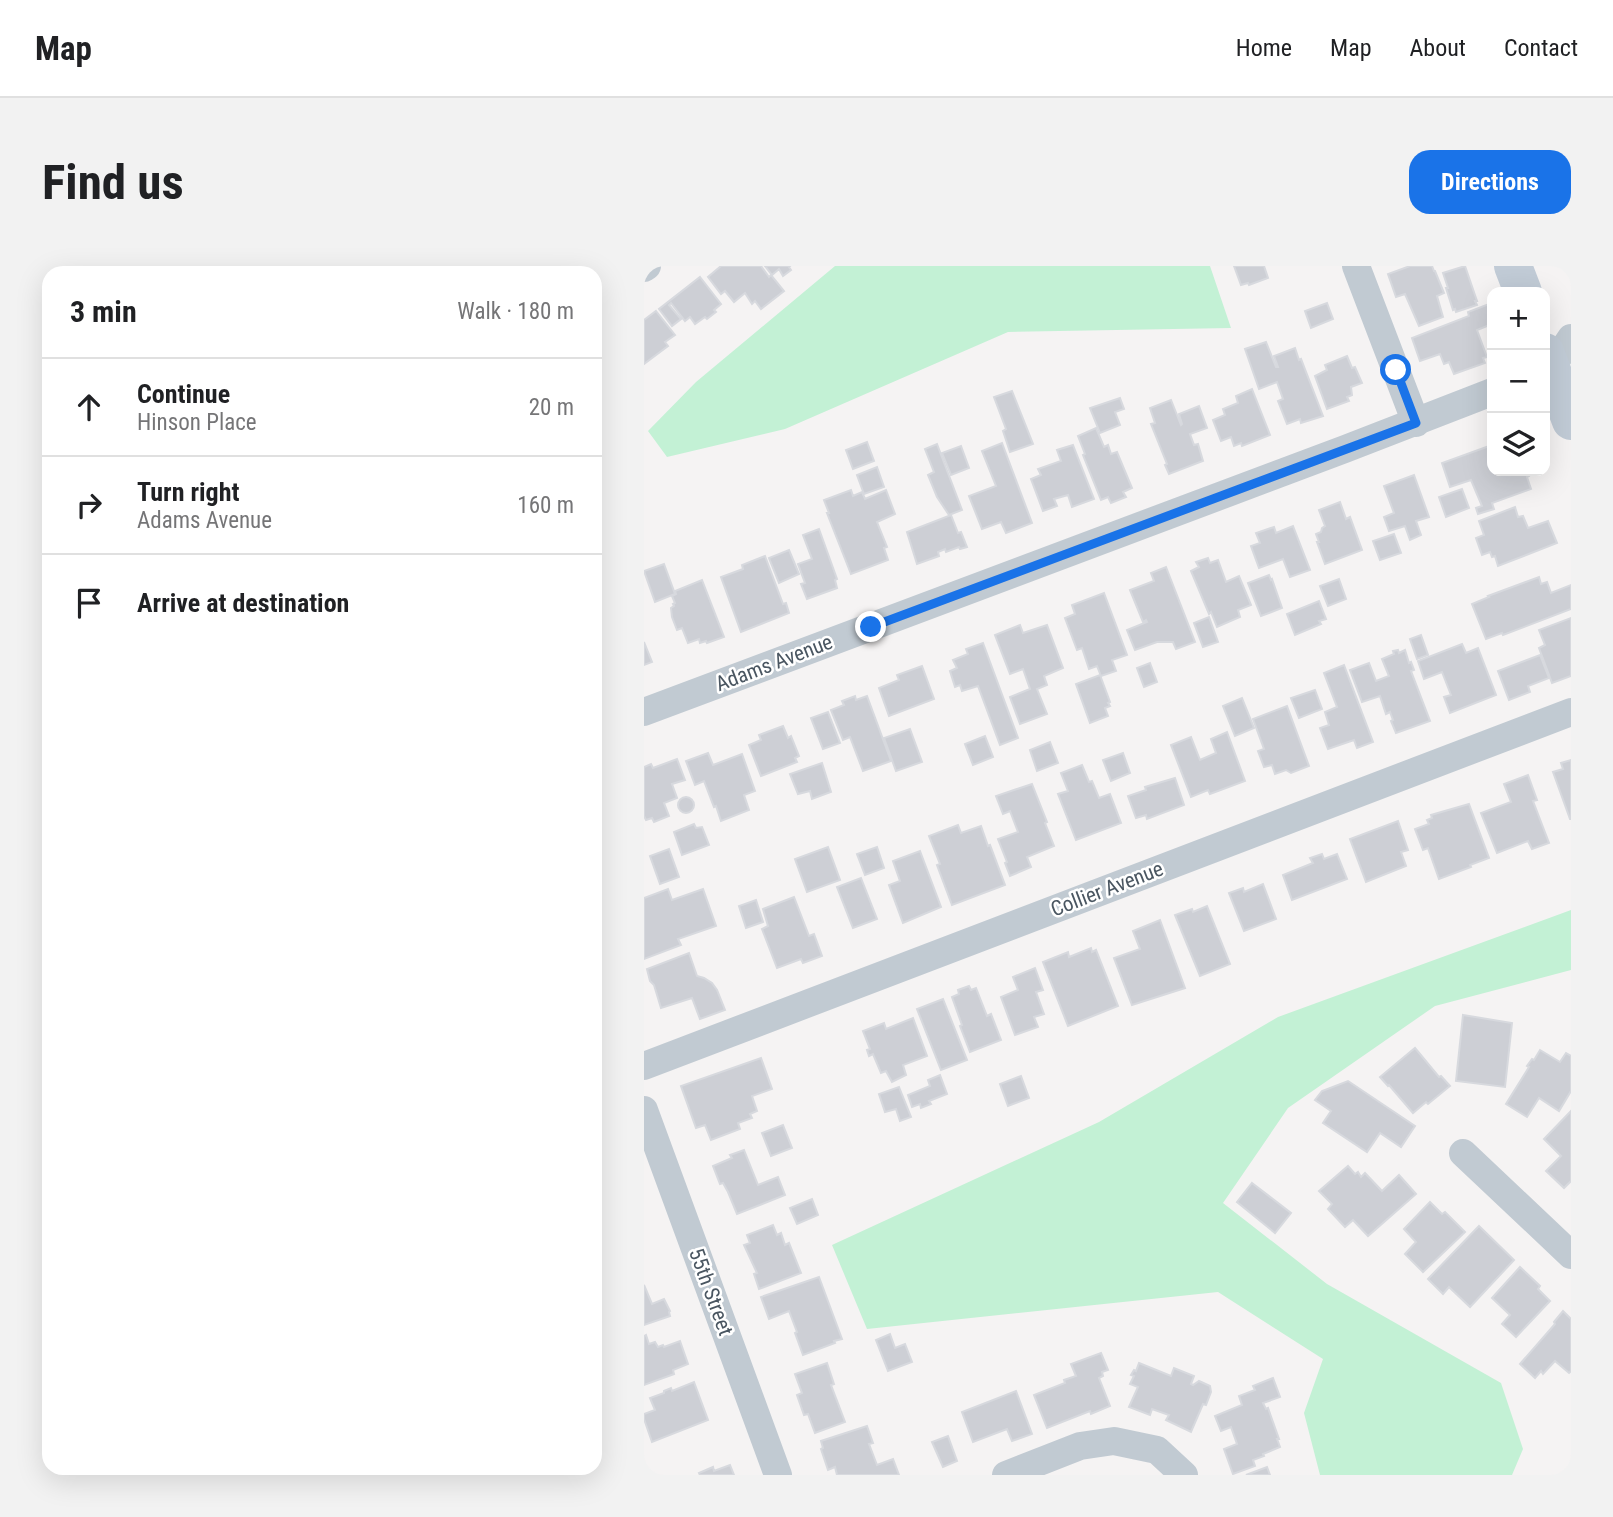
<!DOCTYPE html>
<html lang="en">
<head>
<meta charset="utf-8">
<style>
  :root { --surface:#fff; --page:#f2f2f2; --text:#202124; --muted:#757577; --line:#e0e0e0; --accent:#1a73e8 }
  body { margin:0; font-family:"Roboto Condensed",sans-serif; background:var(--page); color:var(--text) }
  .controls { position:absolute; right:21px; top:21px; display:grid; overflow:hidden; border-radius:14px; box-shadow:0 7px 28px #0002 }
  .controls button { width:63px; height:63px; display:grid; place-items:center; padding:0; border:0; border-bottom:2px solid var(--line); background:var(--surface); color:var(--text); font:35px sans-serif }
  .stop { position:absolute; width:21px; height:21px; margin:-16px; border:5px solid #1a73e8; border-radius:50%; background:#fff }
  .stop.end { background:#1a73e8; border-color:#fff; box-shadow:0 2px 7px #0008 }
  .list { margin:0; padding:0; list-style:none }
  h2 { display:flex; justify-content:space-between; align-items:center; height:91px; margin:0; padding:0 28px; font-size:30px }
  h2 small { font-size:23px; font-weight:400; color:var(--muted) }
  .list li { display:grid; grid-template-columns:46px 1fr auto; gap:21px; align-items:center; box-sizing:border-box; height:98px; padding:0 28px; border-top:2px solid var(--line) }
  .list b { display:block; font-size:26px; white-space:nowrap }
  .list p { margin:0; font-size:23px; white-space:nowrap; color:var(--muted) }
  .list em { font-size:23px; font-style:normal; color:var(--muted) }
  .icon { flex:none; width:38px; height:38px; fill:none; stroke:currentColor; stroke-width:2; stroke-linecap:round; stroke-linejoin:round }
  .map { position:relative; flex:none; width:927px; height:1209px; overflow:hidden; border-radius:21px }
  header { display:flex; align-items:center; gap:42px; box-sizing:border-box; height:98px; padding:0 35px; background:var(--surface); border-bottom:2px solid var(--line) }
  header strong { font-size:33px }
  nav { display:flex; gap:38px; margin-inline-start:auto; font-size:24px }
  .intro { display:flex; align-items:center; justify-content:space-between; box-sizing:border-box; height:168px; padding:0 42px }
  h1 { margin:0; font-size:49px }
  .button { padding:18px 32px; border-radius:21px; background:var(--accent); color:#fff; font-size:24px; font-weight:700 }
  main { display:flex; gap:42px; padding:0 42px }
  aside { flex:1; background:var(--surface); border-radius:21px; box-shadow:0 7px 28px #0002 }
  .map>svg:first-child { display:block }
  .green { fill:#c3f1d5 }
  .building { fill:#cdcfd5; stroke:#d7d9de; stroke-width:2 }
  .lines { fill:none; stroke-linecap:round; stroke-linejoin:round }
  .street { stroke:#c1cad2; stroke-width:28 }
  .secondary { stroke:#c1cbd6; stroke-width:38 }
  .route { stroke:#1a73e8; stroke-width:9 }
  .labels { text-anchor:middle; stroke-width:5; stroke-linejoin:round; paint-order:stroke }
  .street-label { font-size:21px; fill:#4a5661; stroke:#fff }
</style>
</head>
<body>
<header>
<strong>Map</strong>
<nav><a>Home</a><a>Map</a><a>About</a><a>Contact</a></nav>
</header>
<div class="intro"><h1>Find us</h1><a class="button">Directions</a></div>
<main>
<aside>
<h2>3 min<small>Walk · 180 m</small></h2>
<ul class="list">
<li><svg class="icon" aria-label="ahead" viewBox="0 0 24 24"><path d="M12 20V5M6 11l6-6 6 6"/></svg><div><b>Continue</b><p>Hinson Place</p></div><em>20 m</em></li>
<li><svg class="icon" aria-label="right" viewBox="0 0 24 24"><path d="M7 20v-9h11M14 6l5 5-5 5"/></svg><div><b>Turn right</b><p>Adams Avenue</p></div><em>160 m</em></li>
<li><svg class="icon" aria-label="arrive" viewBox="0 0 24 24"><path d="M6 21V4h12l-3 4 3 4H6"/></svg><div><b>Arrive at destination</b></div></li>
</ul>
</aside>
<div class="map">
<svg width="927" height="1209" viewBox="0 0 927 1209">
  <rect width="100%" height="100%" fill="#f5f3f3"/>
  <g class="green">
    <polygon points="191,0 566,0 587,62 364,66 141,163 23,191 4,165 52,116"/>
    <polygon points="927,644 927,704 791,740 644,842 579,937 683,1018 857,1117 879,1183 868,1209 676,1209 660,1147 679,1093 574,1026 223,1063 188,979 455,856 634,751"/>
  </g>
  <g class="building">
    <polygon points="77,0 117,0 125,11 127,9 140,25 117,43 111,35 108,38 101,27 90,36 81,25 77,28 64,11"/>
    <polygon points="121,0 146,0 145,1 147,4 139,10 135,3 128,9"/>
    <polygon points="590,0 620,0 624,12 605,19 604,17 597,19"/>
    <polygon points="766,0 788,0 790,5 791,5 800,27 793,30 799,51 775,60 761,28 752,31 744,8"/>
    <polygon points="821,0 833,35 831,35 833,39 812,46 811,43 809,44 802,22 804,22 799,7"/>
    <polygon points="56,11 77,38 70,44 72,46 63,53 61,51 51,58 46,51 41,55 27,37 25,39 37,53 28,60 15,43"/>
    <polygon points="683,37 689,53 667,62 661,45"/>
    <polygon points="845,38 848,46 848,58 833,64 843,91 839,92 841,97 810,108 805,96 800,98 796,88 776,95 768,72 825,50 824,46"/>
    <polygon points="12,45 31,69 21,76 24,80 0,98 0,54"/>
    <polygon points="622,76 632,101 634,101 630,90 651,82 655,94 657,93 679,150 657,157 656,153 643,158 634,135 639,133 633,116 615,123 601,83"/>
    <polygon points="703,90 708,102 711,101 718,117 707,121 708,129 703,131 705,135 683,143 671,110 683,104 681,99"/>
    <polygon points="608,123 626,169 598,180 597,177 590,180 587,171 577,175 569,154 581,149 579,143 594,137 592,130"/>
    <polygon points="368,125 389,178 366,186 359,165 362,163 350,131"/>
    <polygon points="476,132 480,143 471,146 476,159 456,167 446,142"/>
    <polygon points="527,134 537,159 538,158 535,148 555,140 563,162 546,168 550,179 554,178 559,195 525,208 521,199 523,198 507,158 511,157 506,142"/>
    <polygon points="452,162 460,181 464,179 467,188 473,186 488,222 479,226 482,231 467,237 464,231 457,234 439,189 441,188 434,170"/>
    <polygon points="223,176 230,195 209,203 202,184"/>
    <polygon points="358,177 388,257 362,267 357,256 338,263 325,230 352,220 338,185"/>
    <polygon points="293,178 318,244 305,249 293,231 284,209 290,206 281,183"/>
    <polygon points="429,179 450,233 428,241 424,229 410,233 413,240 399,245 387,213 397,209 394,203 417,195 413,184"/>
    <polygon points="848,179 848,205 883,205 885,210 883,211 887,223 848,237 850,243 834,248 832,242 838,240 827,214 806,221 798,197"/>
    <polygon points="317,180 325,202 307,209 298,187"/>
    <polygon points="233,201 240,221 220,228 213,209"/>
    <polygon points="770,209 785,251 772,255 777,269 766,274 761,260 745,265 740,251 750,247 740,220"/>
    <polygon points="818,223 825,242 802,251 795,231"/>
    <polygon points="207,224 209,230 218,226 221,233 242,224 251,248 233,256 243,281 240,282 244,294 207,308 183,247 185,247 180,234"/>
    <polygon points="696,236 702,253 706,251 718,284 681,298 673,276 675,276 672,268 677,266 678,262 681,260 675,244"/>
    <polygon points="871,241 874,251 879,250 884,262 904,255 913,277 854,300 851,290 848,291 846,286 838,289 832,272 840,269 835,255"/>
    <polygon points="307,249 314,267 317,266 323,281 316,283 315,281 302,286 301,283 294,286 295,290 273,298 263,266"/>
    <polygon points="649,260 666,304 646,311 639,293 615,302 607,280 616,277 612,267 630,261 632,267"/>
    <polygon points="175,263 193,313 191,314 193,322 163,333 157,318 161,317 154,298 168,293 159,269"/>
    <polygon points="750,268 757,287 736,294 729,275"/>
    <polygon points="145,284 155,308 135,317 125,292"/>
    <polygon points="121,290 139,338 142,337 145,347 97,366 77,311 99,303 98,299"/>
    <polygon points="564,292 566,297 574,294 582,316 595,310 607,339 594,344 596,351 573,361 567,346 565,348 547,305 555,301 552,296"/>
    <polygon points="20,298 31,328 11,336 0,305"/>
    <polygon points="522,301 551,376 532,383 529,376 513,376 491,384 483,364 503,356 502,354 499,356 486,324 510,315 507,307"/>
    <polygon points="625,309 627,314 628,313 638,342 617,350 604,317"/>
    <polygon points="895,311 897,318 903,316 907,327 927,319 927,343 859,369 858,367 842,373 828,338 845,331 844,330"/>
    <polygon points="695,313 702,333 684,340 676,320"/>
    <polygon points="58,314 80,371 63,377 62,375 56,377 55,373 44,377 38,362 33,364 28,351 27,342 30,340 29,338 31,337 28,330 32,328 31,325"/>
    <polygon points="460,327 483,389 468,394 472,405 457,410 453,400 445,403 438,382 433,384 421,352 431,348 428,339"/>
    <polygon points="675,335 682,353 675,355 677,358 651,369 643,348"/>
    <polygon points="565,351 574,376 559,381 550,357"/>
    <polygon points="927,352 927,410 908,417 895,382 901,379 895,364"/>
    <polygon points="376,359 379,367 403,359 419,402 400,410 403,419 393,423 403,448 376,458 366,431 386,423 379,403 366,408 351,369"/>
    <polygon points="777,369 784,389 773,393 766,373"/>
    <polygon points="0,376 8,396 0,399"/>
    <polygon points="339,377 374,472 356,479 334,420 318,425 316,419 311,421 306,405 313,402 309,394 324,388 322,383"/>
    <polygon points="818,378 822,387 834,382 852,429 806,447 800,431 807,429 798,406 780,413 774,395"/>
    <polygon points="754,384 755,387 761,384 765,397 767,396 770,404 767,405 786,455 752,467 747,455 749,454 746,446 742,448 736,430 718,436 706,404 725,397 732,415 745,410 738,393 750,388 749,385"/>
    <polygon points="896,389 905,412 884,420 886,426 865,434 854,405"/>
    <polygon points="506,397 513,416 500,421 493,402"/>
    <polygon points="700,399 729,476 713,482 710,474 684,483 676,462 685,459 681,446 693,441 680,407"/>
    <polygon points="278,400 290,433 245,450 235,422 255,414 253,409"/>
    <polygon points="456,409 466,436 464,437 466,440 461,442 464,450 446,457 432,418"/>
    <polygon points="671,424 678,443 655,452 647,432"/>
    <polygon points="211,430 212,434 223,430 247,495 219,505 206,471 199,474 187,444 200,439 198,435"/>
    <polygon points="598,432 610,462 591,470 579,440"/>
    <polygon points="643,440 665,500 647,507 642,504 631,508 628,499 620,501 614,485 620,483 609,453"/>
    <polygon points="184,446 196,477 179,483 167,452"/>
    <polygon points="139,460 144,472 147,470 155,490 151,492 153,496 117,510 105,479 117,474 115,469"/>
    <polygon points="266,463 278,496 252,505 240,472"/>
    <polygon points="583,466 601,515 566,528 564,524 547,531 527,479 547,471 556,494 572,487 567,473"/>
    <polygon points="341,470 349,491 329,499 321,478"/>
    <polygon points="406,476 414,497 393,505 386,484"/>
    <polygon points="64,487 69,499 98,488 111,525 100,529 105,544 77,555 72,540 70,541 60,515 51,519 42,495"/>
    <polygon points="479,487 486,507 467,515 459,494"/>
    <polygon points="33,493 41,514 28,518 33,532 20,537 25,550 10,556 8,552 2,554 0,550 0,501 7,498 9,502"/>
    <polygon points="927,494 927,553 926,553 909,506 919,503 917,497"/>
    <polygon points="178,497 187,526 168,533 166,525 154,528 146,508"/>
    <polygon points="438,499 445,516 448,515 455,532 466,528 477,557 432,574 414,528 424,525 417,507"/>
    <polygon points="884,509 893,534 889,535 905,577 888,583 884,575 853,587 837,547 867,536 860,518"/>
    <polygon points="531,512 540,539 503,553 502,549 492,552 484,530 502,524 501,521"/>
    <polygon points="388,518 403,556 401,557 410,580 383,591 387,601 366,610 361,597 363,596 354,573 374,566 366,545 359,548 352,530"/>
    <circle cx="42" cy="539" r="8"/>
    <polygon points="825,538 845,592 826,599 827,601 795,613 784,582 779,584 771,563 785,558 783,554 788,552 787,549"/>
    <polygon points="754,555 764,584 757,586 762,600 722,616 706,573"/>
    <polygon points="50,558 52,562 58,561 65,579 38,589 30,566"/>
    <polygon points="314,559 317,567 337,560 344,580 346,579 361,619 308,639 293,599 296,598 285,570"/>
    <polygon points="184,581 196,614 163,626 151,593"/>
    <polygon points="233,581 240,602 221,609 213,588"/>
    <polygon points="25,583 35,611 16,618 6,590"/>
    <polygon points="276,585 297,641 259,657 245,619 256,615 249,595"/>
    <polygon points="678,588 680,593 693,588 703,613 648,634 639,609 669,597 666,592"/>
    <polygon points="217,612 233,653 209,662 193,621"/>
    <polygon points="619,618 632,653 600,665 585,627 599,622 600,626"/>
    <polygon points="24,623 28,634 59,623 72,660 34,673 37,679 0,693 0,632"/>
    <polygon points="150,631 165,670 170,668 178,690 159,697 157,693 133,702 118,663 124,660 119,643"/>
    <polygon points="112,634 119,656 102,662 95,640"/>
    <polygon points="563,640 586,698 556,710 531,649 548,643 549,646"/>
    <polygon points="516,654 541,722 488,739 470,692 496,683 489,665"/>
    <polygon points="447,682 448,686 452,684 474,740 424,760 399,696 424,686 425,691"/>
    <polygon points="45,687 53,710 60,712 68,717 73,724 81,744 56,753 48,732 17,742 10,719 6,715 3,703"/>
    <polygon points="391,702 399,724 392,726 400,748 390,751 394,761 371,769 357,731 374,724 369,711"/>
    <polygon points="325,720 327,724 332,722 343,750 347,748 357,774 326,786 316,760 318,759 308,731 315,728 314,724"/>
    <polygon points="299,733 323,794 297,804 273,743"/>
    <polygon points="819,749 868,757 861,821 812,815"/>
    <polygon points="269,752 283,790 259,799 262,809 248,816 242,805 237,807 229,788 225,790 223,784 226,783 219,765 240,757 242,763"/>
    <polygon points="771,782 795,811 797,810 806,820 784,838 782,836 769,847 745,819 744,820 736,811"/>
    <polygon points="896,784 916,796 922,787 927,790 927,825 915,845 895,832 883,851 862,838 885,801 883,800 888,793 890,794"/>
    <polygon points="117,792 128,823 108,830 113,845 106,848 108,852 94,857 96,863 67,874 61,859 52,862 37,820"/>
    <polygon points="296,809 303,828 285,835 287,838 277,842 276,838 268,841 264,829 286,820 284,814"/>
    <polygon points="377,810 385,832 364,840 356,818"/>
    <polygon points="704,815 771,860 757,881 736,867 723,886 679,857 687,845 671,834 678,825"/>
    <polygon points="255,821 267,851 256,855 252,843 241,846 235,828"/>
    <polygon points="927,845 927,915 920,922 902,905 917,890 900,873"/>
    <polygon points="139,859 148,882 127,890 118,867"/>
    <polygon points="100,884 114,919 134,911 141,929 93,948 84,926 79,917 76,918 69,900 88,892 86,889"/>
    <polygon points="704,900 711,908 714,906 717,911 721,907 738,925 755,909 772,928 724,970 709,954 701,961 684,943 688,938 675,925"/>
    <polygon points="608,917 647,947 631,967 593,936"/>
    <polygon points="168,933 174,949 153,958 146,942"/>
    <polygon points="786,936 798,948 801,946 821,966 779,1006 761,988 772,976 760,963"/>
    <polygon points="129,959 133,969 137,967 141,979 145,977 157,1007 115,1023 110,1008 113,1007 100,979 106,977 103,969"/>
    <polygon points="835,960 870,994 826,1041 805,1021 799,1028 784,1013"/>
    <polygon points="876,1001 896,1020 894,1023 906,1035 872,1071 858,1058 866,1049 848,1032"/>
    <polygon points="175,1011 198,1073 190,1075 191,1077 159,1089 151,1067 153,1066 145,1045 125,1053 117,1031"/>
    <polygon points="0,1019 8,1038 20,1033 26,1045 25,1046 26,1050 0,1059"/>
    <polygon points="919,1045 927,1053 927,1105 925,1107 911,1095 899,1108 897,1105 891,1112 876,1098 911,1058 910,1056"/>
    <polygon points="246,1068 251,1082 261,1078 268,1096 244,1105 232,1074"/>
    <polygon points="2,1069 5,1078 11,1076 14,1081 19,1079 20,1081 36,1075 44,1098 29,1104 30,1108 0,1119 0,1070"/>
    <polygon points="457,1087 464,1104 458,1106 459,1110 455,1112 466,1140 447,1148 446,1145 403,1162 390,1129 421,1117 420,1114 432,1110 427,1098"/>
    <polygon points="183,1097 190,1118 187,1119 201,1156 171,1167 164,1148 160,1149 153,1129 158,1127 151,1108"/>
    <polygon points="495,1097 527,1110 530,1102 550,1110 547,1118 549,1119 555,1115 566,1120 567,1126 562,1139 559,1138 547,1166 522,1154 525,1149 508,1143 506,1149 485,1141 494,1121 486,1118 490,1110 487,1109 490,1104 492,1105"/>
    <polygon points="629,1112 636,1131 619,1137 622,1143 624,1142 635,1173 633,1173 636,1181 619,1188 620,1190 609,1194 611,1200 589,1208 580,1183 593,1178 587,1161 577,1165 571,1150 598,1139 595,1130 611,1124 609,1120"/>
    <polygon points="50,1116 64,1154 8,1176 0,1153 0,1148 11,1144 6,1132 20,1127 20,1125 27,1122 28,1125"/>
    <polygon points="372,1125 388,1168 368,1175 363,1163 329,1176 318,1146"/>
    <polygon points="223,1160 229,1177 225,1178 233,1199 249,1193 255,1209 193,1209 191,1201 184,1204 177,1183 179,1182 177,1175"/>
    <polygon points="304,1170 313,1195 299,1201 288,1176"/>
    <polygon points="86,1199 90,1209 56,1209 55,1207 69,1201 70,1205"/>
    <polygon points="623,1201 626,1209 602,1209"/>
  </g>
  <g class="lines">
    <g class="street">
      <polyline points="712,0 772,157"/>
      <polyline points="0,2 3,0"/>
      <polyline points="901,104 907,102 927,72"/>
      <polyline points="0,446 701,183 848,126"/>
      <polyline points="0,800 927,446"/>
      <polyline points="0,844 134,1209"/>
      <polyline points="819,887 927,989"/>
      <polyline points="362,1209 436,1180 470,1175 513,1184 540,1209"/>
    </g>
    <g class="secondary">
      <polyline points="869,0 879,26"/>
      <polyline points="901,86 927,155"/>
    </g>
  </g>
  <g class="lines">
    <polyline class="route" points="227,361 772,157 752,104"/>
  </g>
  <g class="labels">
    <g class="street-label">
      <text transform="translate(130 397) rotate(-21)" y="7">Adams Avenue</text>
      <text transform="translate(463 623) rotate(-21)" y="7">Collier Avenue</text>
      <text transform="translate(67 1026) rotate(70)" y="7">55th Street</text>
    </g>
  </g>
</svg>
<div class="controls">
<button>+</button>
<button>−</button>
<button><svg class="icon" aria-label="layers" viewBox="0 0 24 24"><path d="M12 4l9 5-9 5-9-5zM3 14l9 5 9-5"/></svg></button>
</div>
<div class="stop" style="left:752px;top:104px"></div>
<div class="stop end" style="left:227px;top:361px"></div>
</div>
</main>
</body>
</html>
